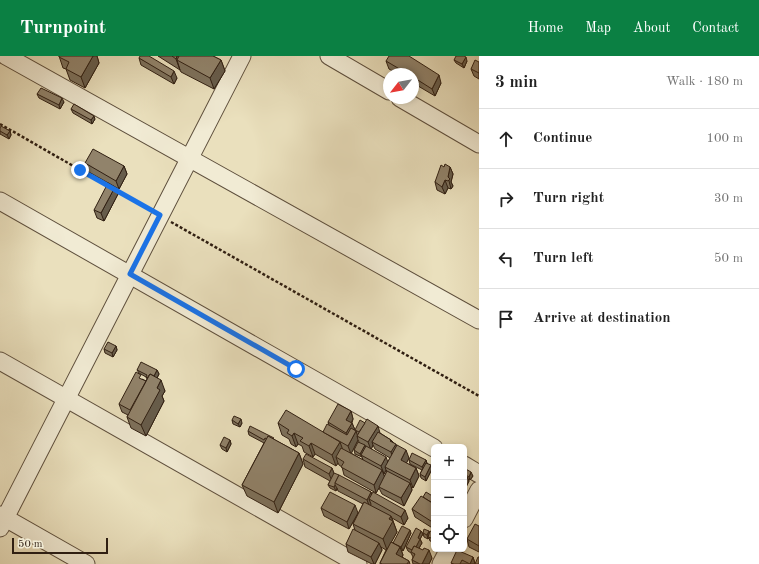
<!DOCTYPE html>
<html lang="en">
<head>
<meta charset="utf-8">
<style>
  :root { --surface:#fff; --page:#f2f2f2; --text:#222; --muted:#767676; --line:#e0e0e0; --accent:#0b8043 }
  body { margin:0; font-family:"Old Standard TT",serif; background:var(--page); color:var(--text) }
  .controls { position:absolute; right:12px; bottom:12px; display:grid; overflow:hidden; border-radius:6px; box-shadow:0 2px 6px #0003 }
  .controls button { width:36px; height:36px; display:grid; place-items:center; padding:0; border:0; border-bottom:1px solid var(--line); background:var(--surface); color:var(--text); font:20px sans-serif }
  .compass { position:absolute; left:383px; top:12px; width:36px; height:36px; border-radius:50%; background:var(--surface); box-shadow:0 2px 6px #0003; rotate:239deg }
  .scale { position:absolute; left:12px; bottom:10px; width:96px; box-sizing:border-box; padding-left:4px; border:2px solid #301f12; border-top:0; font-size:11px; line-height:14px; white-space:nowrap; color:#301f12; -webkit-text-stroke:3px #f1ebd4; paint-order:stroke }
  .stop { position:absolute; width:12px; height:12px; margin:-9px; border:3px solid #1a73e8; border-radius:50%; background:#fff }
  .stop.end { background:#1a73e8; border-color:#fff; box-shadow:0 1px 4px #0008 }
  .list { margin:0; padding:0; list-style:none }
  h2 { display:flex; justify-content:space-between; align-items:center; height:52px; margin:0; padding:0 16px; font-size:17px }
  h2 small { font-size:13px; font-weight:400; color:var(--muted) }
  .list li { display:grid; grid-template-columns:26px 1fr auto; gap:12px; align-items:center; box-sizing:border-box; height:60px; padding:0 16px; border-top:1px solid var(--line) }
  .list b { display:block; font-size:15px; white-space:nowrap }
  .list em { font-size:13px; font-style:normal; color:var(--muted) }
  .icon { flex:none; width:22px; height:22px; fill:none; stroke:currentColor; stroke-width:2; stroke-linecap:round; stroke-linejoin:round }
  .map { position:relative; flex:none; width:479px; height:508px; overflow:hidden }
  header { display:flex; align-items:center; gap:24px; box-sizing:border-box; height:56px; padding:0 20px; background:var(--accent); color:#fff }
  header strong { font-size:19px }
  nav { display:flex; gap:22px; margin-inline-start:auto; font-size:14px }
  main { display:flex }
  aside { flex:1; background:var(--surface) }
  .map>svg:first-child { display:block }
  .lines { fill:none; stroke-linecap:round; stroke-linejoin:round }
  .minor-casing { stroke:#5e4f3d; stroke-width:19 }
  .path { stroke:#301f12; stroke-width:2.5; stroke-dasharray:3 2; stroke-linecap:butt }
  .minor { stroke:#f1ebd4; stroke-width:17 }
  .wall { fill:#7d715c; stroke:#301f12; fill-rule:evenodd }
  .shaded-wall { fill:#665c4b; stroke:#301f12 }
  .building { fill:#91836b; stroke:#301f12 }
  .route { stroke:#1a73e8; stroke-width:5 }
</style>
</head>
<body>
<header>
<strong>Turnpoint</strong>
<nav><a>Home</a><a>Map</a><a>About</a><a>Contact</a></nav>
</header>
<main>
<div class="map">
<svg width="479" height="508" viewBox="0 0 479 508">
  <rect width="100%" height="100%" fill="#eae0bd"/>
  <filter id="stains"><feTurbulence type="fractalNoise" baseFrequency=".005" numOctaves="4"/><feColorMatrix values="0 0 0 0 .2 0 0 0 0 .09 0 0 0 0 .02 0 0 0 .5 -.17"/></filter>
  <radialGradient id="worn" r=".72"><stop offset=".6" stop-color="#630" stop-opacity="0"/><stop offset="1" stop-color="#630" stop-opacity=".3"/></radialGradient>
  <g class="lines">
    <defs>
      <g id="minor">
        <polyline points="6,0 479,264"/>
        <polyline points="329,0 389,35"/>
        <polyline points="400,42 479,88"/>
        <polyline points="0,145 434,392"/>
        <polyline points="0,305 358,508"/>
        <polyline points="464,409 479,418"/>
        <polyline points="0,459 86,508"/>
        <polyline points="464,463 479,434"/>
        <polyline points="0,472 242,0"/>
        <polyline points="441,508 449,493"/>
      </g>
    </defs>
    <use href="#minor" class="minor-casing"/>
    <g class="path">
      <polyline points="0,68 110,131"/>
      <polyline points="114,133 148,152"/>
      <polyline points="171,166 479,340"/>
    </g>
    <use href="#minor" class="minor"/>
  </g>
  <g class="wall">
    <polygon points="59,0 97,0 99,7 85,32 70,24 66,13 63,12"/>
    <polygon points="158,0 213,0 221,4 225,15 214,33 181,16 180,14"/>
    <polygon points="139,2 177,22 174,28 141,9"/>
    <polygon points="454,4 467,5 464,12 456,7"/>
    <polygon points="386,5 441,27 435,40 413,27 413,18 398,18 389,13"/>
    <polygon points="479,6 479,23 474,20 471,13"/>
    <polygon points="37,38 64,46 60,53 39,42"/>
    <polygon points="71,53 95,63 92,68 73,57"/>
    <polygon points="0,72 10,75 11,79 9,83 0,78"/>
    <polygon points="85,107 124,110 127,118 119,133 87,115"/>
    <polygon points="444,111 450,111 453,118 451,126 453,130 451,133 448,132 445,138 437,134 435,126"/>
    <polygon points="118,138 104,165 97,162 94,154"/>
    <polygon points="116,290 117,294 113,301 105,297 104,293"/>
    <polygon points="137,314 157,314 159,318 157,322 165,335 162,340 164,345 146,380 131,372 127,361 128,359 122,356 119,348 142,323 146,325 147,323 146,321 139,317"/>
    <path d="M351,355l2,8 -1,4 3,7 25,3 11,7 18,18 -3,5 10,5 3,8 -6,12 -2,-1 1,3 -8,16 -22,-12 -3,-6 -3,5 -32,-18 -2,-8 -3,-2 -1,-2 -2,3 -21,-12 -2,3 -9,-5 -2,-6 -4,-2 -2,3 -5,-3 -2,-5 -7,-4 -4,-12 45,9 6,-7 -1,-3zM358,384l1,2 -5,8 1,4 7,3 1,3 -12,-7zM373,389l2,4 15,9 -2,4 -17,-13zM386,414l1,1 -3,6 -1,-4 1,1z"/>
    <polygon points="232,364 242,367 240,371 233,368"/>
    <polygon points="248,375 275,384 299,397 303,408 278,457 247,440 242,429 264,387 249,379"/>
    <polygon points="230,384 231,388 227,396 222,393 220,389"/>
    <polygon points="303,403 332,412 334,418 371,436 372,439 408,462 404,469 392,462 397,476 391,486 393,487 411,477 403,495 401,494 403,499 402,501 409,505 410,508 380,508 380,507 386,494 381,491 382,494 375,508 372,508 348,496 346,488 355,474 353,468 363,448 338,435 337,432 336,435 330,432 328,429 330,425 305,411"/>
    <polygon points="409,404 426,404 427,407 432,413 426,425 421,422 420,418 422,414 410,408"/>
    <polygon points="464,412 473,420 470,424 468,423 469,425 466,431 464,430"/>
    <polygon points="423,441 434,441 434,473 415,461 412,453"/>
    <polygon points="321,452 358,457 349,473 324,460"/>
    <polygon points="479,470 479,496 469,491 467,483"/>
    <polygon points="421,475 423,478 420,483 422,487 419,492 432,502 429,508 413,508 412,504 413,501 411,497 408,495 406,491"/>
    <polygon points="423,477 434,477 434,486 430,485 429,482 428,483 424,481"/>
    <polygon points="473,501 475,507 479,508 452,508 451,507"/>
  </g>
  <g class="shaded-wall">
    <polygon points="93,0 97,0 99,7 85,32 81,21"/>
    <polygon points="177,0 187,0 177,4 180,14 176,3"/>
    <polygon points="466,1 467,5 464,12 462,8"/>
    <polygon points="221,4 225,15 214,33 210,22"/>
    <polygon points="174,15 177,22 174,28 171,21"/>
    <polygon points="439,19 441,27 435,40 432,33"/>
    <polygon points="62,42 64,46 60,53 59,49"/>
    <polygon points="94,60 95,63 92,68 91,64"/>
    <polygon points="10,75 11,79 9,83 7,79"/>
    <polygon points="124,110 127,118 119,133 116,125"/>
    <polygon points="450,111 453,118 451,126 453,130 451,133 448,121"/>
    <polygon points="445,124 448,132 445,138 442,131"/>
    <polygon points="115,131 118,138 104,165 101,157"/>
    <polygon points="116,290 117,294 113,301 112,297"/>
    <polygon points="157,314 159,318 154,328 152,324"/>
    <polygon points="161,324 165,335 162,340 164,345 146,380 141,369 157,332"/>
    <polygon points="351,355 353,363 349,371 346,364"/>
    <polygon points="241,363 242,367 240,371 238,368"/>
    <polygon points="352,367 355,374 349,384 346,377"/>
    <polygon points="378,370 380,377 372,386 373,389 371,394 368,386"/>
    <polygon points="356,375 358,381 357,380 358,384 351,398 348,390"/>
    <polygon points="294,377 298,388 296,391 292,380"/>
    <polygon points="230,384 231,388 227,396 226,392"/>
    <polygon points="391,384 394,391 396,388 398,395 393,404 391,396 390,385"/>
    <polygon points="340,386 344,397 336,401 338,407 336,410 332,399"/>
    <polygon points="311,387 315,398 313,401 309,390"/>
    <polygon points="365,389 366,393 361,399 362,401 360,398"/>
    <polygon points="406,394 409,402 404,412 401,404"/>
    <polygon points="299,397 303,408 278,457 274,446"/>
    <polygon points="386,401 389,409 385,411 386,414 384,418 381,410"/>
    <polygon points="426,404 427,408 424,415 422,411"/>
    <polygon points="431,409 432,413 426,425 425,421"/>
    <polygon points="332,412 335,420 332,425 329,418"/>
    <polygon points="416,412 419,420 413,432 410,424"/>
    <polygon points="382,414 385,422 376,437 374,429"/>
    <polygon points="471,416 473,420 470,424 469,421"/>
    <polygon points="467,421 469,425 466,431 464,427"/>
    <polygon points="410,427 412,434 404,450 401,442"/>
    <polygon points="335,429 337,432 336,435 334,431"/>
    <polygon points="371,436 374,444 369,443 371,448 370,452 367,444"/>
    <polygon points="355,449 358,457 349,473 347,466"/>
    <polygon points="405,454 408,462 404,469 401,461"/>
    <polygon points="391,460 397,476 387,494 383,483 389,463"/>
    <polygon points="410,474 411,477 403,495 401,491"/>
    <polygon points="421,475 423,478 420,483 422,487 415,499 418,482"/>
    <polygon points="429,475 430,479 428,481 428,483 427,479"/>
    <polygon points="379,487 382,494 375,508 374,508 371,501"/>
    <polygon points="400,491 403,499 399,506 396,498"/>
    <polygon points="429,494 432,502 429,508 422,508"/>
    <polygon points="473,501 475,508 470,508"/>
  </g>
  <g class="building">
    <polygon points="59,0 93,0 81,21 66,13 69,6 59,1"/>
    <polygon points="140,0 149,0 174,15 171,21 139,2"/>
    <polygon points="172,0 177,0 176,3"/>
    <polygon points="179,0 213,0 221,4 210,22 177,4"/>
    <polygon points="389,0 409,0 439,19 432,33 413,21 413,18 408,18 386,5"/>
    <polygon points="456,0 464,0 466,1 462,8 454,4"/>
    <polygon points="475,4 479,6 479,17 471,13"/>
    <polygon points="41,32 62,42 59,49 37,38"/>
    <polygon points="74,48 94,60 91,64 71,53"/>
    <polygon points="1,70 10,75 7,79 0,75 0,72"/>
    <polygon points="93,93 124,110 116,125 85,107"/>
    <polygon points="445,108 450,111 448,121 450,123 448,125 445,124 442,131 435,126 441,109 444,111"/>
    <polygon points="108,127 115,131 101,157 94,154"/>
    <polygon points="108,286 116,290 112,297 104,293"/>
    <polygon points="141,306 157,314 154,320 150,318 147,322 146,321 147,319 137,314"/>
    <polygon points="136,316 141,319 139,322 146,325 130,354 119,348"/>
    <polygon points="150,318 161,324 157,332 160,334 141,369 127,361"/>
    <polygon points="338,348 351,355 346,364 352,367 346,377 328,366"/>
    <polygon points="286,354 340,386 332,399 311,387 309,390 300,385 303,382 294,377 292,380 287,377 289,374 278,367"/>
    <polygon points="234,360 241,363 238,368 232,364"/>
    <polygon points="367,363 378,370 368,386 357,380"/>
    <polygon points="360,364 365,367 359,376 355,374"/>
    <polygon points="327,368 347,379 351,372 356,375 348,390 323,376"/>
    <polygon points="250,370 274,382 273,383 268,380 267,383 265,382 264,384 248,375"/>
    <polygon points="378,376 391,384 390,385 396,388 391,396 372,386"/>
    <polygon points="268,380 299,397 274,446 242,429"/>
    <polygon points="224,381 230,384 226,392 220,389"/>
    <polygon points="358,386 365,389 360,398 354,394"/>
    <polygon points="397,389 406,394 401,404 416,412 410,424 385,411"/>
    <polygon points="366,390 386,401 381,410 361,399"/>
    <polygon points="341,392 382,414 374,429 341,411 344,406 336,401"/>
    <polygon points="412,397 426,404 422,411 409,404"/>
    <polygon points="306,398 332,412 329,418 303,403"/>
    <polygon points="426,407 431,409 425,421 420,418"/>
    <polygon points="464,412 471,416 469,421 464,418"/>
    <polygon points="387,415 410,427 401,442 379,431"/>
    <polygon points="334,417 339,419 335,427 335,429 334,431 328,429"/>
    <polygon points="339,419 371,436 367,444 335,427"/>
    <polygon points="464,420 467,421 464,427"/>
    <polygon points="330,436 355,449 347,466 321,452"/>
    <polygon points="373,436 405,454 401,461 369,443"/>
    <polygon points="426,436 434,441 434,448 423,441"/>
    <polygon points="421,440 434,448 434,467 412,453"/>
    <polygon points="364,446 391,460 389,463 393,465 383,483 353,468"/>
    <polygon points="475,468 479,470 479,490 467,483"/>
    <polygon points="402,470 410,474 401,491 393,487"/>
    <polygon points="416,472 421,475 418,482 420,483 416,491 414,490 412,494 406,491"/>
    <polygon points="353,473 379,487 371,501 346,488"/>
    <polygon points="424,473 429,475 427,479 423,477"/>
    <polygon points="430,475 434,477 434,483 428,481"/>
    <polygon points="391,486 400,491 396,498 409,505 407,508 382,508 380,507"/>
    <polygon points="414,490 423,494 424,492 429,494 422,508 420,508 412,504 415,498 411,496"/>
    <polygon points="457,494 473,501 470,508 462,504 460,508 454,508 451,507"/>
    <polygon points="478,501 479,501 479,508 475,508"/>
  </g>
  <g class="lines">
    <polyline class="route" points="80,114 160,159 130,218 296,313"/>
  </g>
  <rect width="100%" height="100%" filter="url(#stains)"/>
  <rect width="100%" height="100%" fill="url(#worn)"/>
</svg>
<div class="controls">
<button>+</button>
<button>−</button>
<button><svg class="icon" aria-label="locate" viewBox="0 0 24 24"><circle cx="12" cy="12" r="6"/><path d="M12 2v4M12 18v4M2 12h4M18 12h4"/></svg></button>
</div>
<svg class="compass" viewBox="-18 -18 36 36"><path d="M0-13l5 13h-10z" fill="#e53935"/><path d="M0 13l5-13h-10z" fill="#767676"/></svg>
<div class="scale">50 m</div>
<div class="stop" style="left:296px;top:313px"></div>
<div class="stop end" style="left:80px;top:114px"></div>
</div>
<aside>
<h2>3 min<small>Walk · 180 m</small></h2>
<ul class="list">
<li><svg class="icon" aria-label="ahead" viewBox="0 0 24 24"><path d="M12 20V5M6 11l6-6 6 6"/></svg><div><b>Continue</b></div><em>100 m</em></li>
<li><svg class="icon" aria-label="right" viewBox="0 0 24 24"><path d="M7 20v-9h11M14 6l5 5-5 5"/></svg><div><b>Turn right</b></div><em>30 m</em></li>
<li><svg class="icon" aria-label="left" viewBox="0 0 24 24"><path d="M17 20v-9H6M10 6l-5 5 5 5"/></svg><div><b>Turn left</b></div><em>50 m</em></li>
<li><svg class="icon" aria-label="arrive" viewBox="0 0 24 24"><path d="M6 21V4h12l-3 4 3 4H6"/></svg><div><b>Arrive at destination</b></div></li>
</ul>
</aside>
</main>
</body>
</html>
